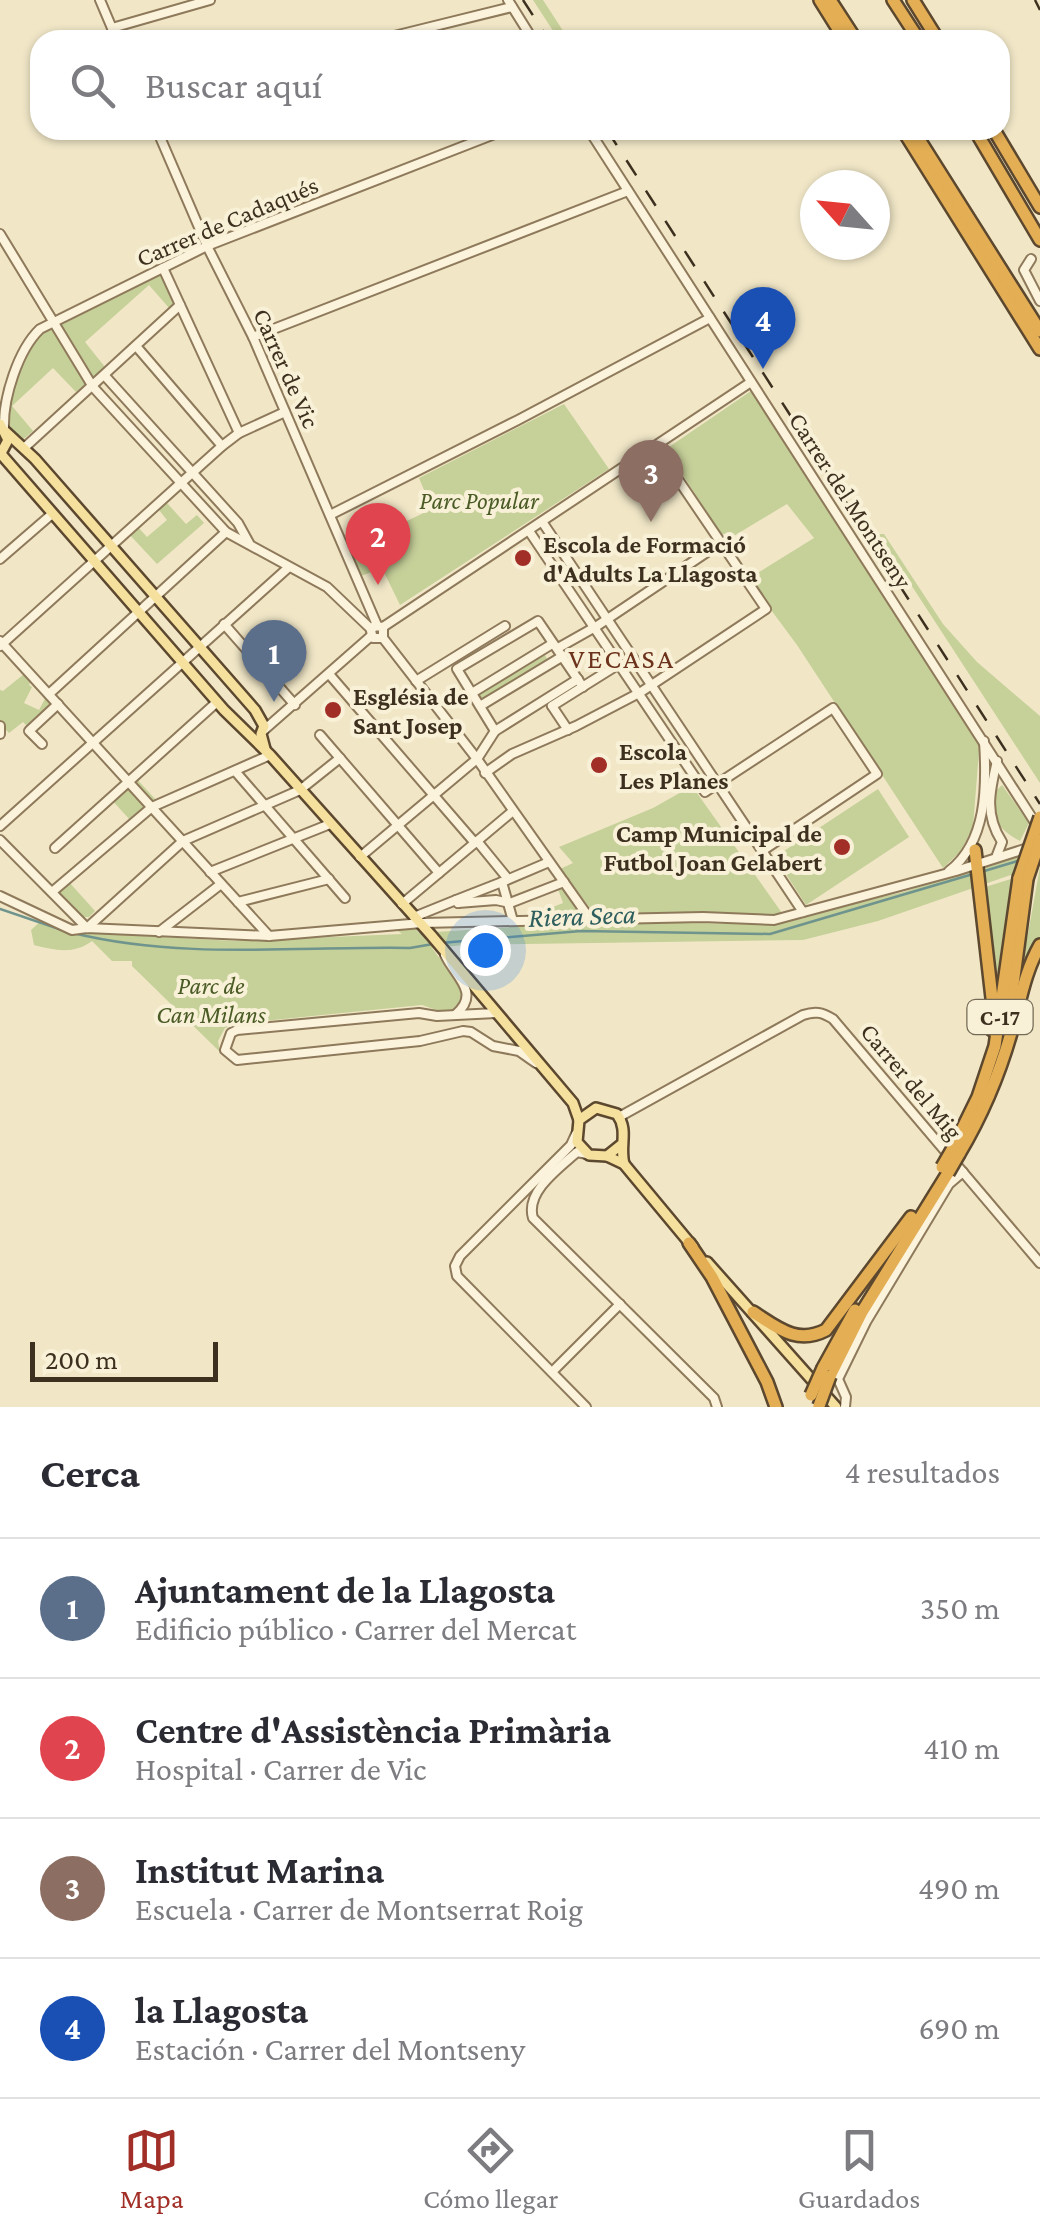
<!DOCTYPE html>
<html lang="es">
<head>
<meta charset="utf-8">
<style>
  :root { --surface:#fff; --page:#f7f7f7; --text:#2b2b33; --muted:#7c7c81; --line:#e1e1e2; --accent:#a12e27 }
  body { margin:0; font-family:"Crimson Pro",serif; background:var(--page); color:var(--text) }
  .compass { position:absolute; left:800px; top:170px; width:90px; height:90px; border-radius:50%; background:var(--surface); box-shadow:0 2px 8px #0004; rotate:297deg }
  .scale { position:absolute; left:30px; bottom:25px; width:188px; box-sizing:border-box; padding-left:10px; border:5px solid #3d301f; border-top:0; font-size:28px; line-height:35px; white-space:nowrap; color:#3d301f; -webkit-text-stroke:8px #f8f0d7; paint-order:stroke }
  .you { position:absolute; left:485px; top:950px; width:35px; height:35px; margin:-25px; border:8px solid #fff; border-radius:50%; background:#1a73e8; box-shadow:0 0 0 15px #1a73e833 }
  .badge { display:grid; place-items:center; width:65px; height:65px; border-radius:50%; background:var(--accent); color:#fff; font-size:32px; font-weight:700 }
  .pin { position:absolute; translate:-50% -82px; filter:drop-shadow(0 2px 5px #0008) }
  .pin::after { content:''; position:absolute; top:52px; width:35px; height:30px; background:inherit; clip-path:polygon(0 0,100% 0,50% 100%) }
  .list { margin:0; padding:0; list-style:none }
  h2 { display:flex; justify-content:space-between; align-items:center; height:130px; margin:0; padding:0 40px; font-size:42px }
  h2 small { font-size:32px; font-weight:400; color:var(--muted) }
  .list li { display:grid; grid-template-columns:65px 1fr auto; gap:30px; align-items:center; box-sizing:border-box; height:140px; padding:0 40px; border-top:2px solid var(--line) }
  .list b { display:block; font-size:38px; white-space:nowrap }
  .list p { margin:0; font-size:32px; white-space:nowrap; color:var(--muted) }
  .list em { font-size:32px; font-style:normal; color:var(--muted) }
  .icon { flex:none; width:55px; height:55px; fill:none; stroke:currentColor; stroke-width:2; stroke-linecap:round; stroke-linejoin:round }
  .map { position:relative; flex:none; width:1040px; height:1407px; overflow:hidden }
  .search { position:absolute; background:var(--surface); box-shadow:0 2px 8px #0004; left:30px; right:30px; top:30px; height:110px; display:flex; align-items:center; gap:25px; box-sizing:border-box; padding:0 35px; border-radius:30px; color:var(--muted); font-size:38px }
  .sheet { height:690px; background:var(--surface) }
  nav { display:flex; justify-content:space-around; align-items:center; box-sizing:border-box; height:140px; border-top:2px solid var(--line); background:var(--surface); font-size:28px; color:var(--muted) }
  nav a { display:grid; justify-items:center; gap:5px }
  nav .on { color:var(--accent) }
  .map>svg:first-child { display:block }
  .green { fill:#c6d099 }
  .lines { fill:none; stroke-linecap:round; stroke-linejoin:round }
  .stream { stroke:#6e948d; stroke-width:2.5 }
  .minor-casing { stroke:#8e795b; stroke-width:12 }
  .major-casing { stroke:#5c472f; stroke-width:14 }
  .highway-casing { stroke:#5c472f; stroke-width:16 }
  .minor { stroke:#fbf3db; stroke-width:8 }
  .major { stroke:#f5e09d; stroke-width:9 }
  .highway { stroke:#e3ae54; stroke-width:11 }
  .rail { stroke:#3d301f; stroke-width:2.5; stroke-dasharray:18 18; stroke-linecap:butt }
  .highway-bridge-casing { stroke:#5c472f; stroke-width:16; stroke-linecap:butt }
  .highway-bridge { stroke:#e3ae54; stroke-width:11 }
  .poi-dot { fill:#a12e27; stroke:#f8f0d7; stroke-width:4 }
  .labels { text-anchor:middle; stroke-width:8; stroke-linejoin:round; paint-order:stroke }
  .shield { fill:#f8f0d7; stroke:#756a56; stroke-width:2.5 }
  .shield-label { font-size:22px; font-weight:bold; fill:#3d301f }
  .street-label { font-size:25px; fill:#3d301f; stroke:#f8f0d7 }
  .park-label { font-size:25px; font-style:italic; fill:#4a5b25; stroke:#f8f0d7 }
  .poi-label { font-size:25px; font-weight:bold; fill:#3d301f; stroke:#f8f0d7; text-anchor:start }
  .neighbourhood-label { font-size:28px; letter-spacing:2.5px; fill:#6d321c; stroke:#f8f0d7 }
  .water-label { font-size:28px; font-style:italic; fill:#2e5e5e; stroke:#f8f0d7 }
</style>
</head>
<body>
<div class="map">
<svg width="1040" height="1407" viewBox="0 0 1040 1407">
  <rect width="100%" height="100%" fill="#f1e7c7"/>
  <g class="green">
    <polygon points="533,0 543,0 569,40 559,40"/>
    <path d="M163,269l12,35 -6,4 -20,-23 -64,57 20,25 -29,25 -23,-24 -41,38 21,25 -13,11c-5,-6 -11,-13 -13,-20 -6,-20 21,-75 35,-90z"/>
    <polygon points="751,391 980,738 973,827 961,851 943,868 797,645 748,579 814,538 787,504 732,537 730,534 721,534 666,449"/>
    <polygon points="564,404 609,469 400,605 382,568 361,576 350,548 432,509 419,478"/>
    <polygon points="167,503 186,524 197,515 204,523 157,564 128,533 136,525 147,537 167,520 159,510"/>
    <polygon points="878,534 884,534 943,624 977,662 1040,716 1040,783"/>
    <polygon points="542,650 550,664 480,706 472,693"/>
    <polygon points="24,674 31,681 29,685 32,687 24,703 39,710 47,695 55,704 28,727 23,722 9,733 0,724 0,690 3,691"/>
    <polygon points="134,776 156,800 131,821 110,798"/>
    <path d="M1002,785l27,38 -9,18c-23,-12 -27,-22 -26,-48z"/>
    <polygon points="692,786 782,913 771,916 593,912 560,869 573,863 559,847 653,808"/>
    <polygon points="878,789 909,837 806,905 775,857"/>
    <path d="M1040,850v15l-162,56 -75,19 -339,5 -32,3 33,45 -6,17 -17,2 -20,-7 -179,18 -18,5 -7,13 2,11 -88,-86v-5h-20l-20,-20c-18,14 -38,9 -58,4l-3,-15 12,-11 30,13 161,9 168,-7 -7,-5 20,-1 4,5 173,-11 174,2 137,-32z"/>
    <polygon points="1040,867 1040,936 1020,978"/>
    <polygon points="1011,879 997,976 985,887"/>
    <polygon points="69,882 95,911 89,917 83,917 57,892"/>
    <polygon points="558,889 562,889 577,910 578,919 520,920 563,903"/>
  </g>
  <g class="lines">
    <g class="stream">
      <polyline points="981,872 1021,860"/>
      <polyline points="0,909 65,931"/>
      <path d="M73,933c110,27 225,13 337,15l23,-4"/>
      <polyline points="441,943 581,931 770,934 973,874"/>
    </g>
    <defs>
      <g id="minor">
        <polyline points="100,0 117,40"/>
        <polyline points="508,0 533,40"/>
        <polyline points="112,28 210,0"/>
        <polyline points="378,40 512,7"/>
        <polyline points="157,130 207,246 253,337 377,625"/>
        <polyline points="589,130 1036,824"/>
        <polyline points="0,234 93,387 226,532 327,587 371,629"/>
        <polyline points="1031,259 1024,270 1040,301"/>
        <polyline points="163,268 239,433"/>
        <polyline points="253,337 628,191"/>
        <polyline points="136,346 222,446"/>
        <polyline points="105,376 238,523 249,543"/>
        <path d="M4,428c-1,-30 14,-78 36,-99l167,-83 298,-116"/>
        <polyline points="24,448 180,305"/>
        <polyline points="330,515 518,420 710,318"/>
        <polyline points="543,523 803,912"/>
        <polyline points="529,531 705,792 833,708 877,774 762,851"/>
        <polyline points="0,559 52,514"/>
        <polyline points="224,624 295,705"/>
        <polyline points="383,627 383,638 373,638 371,631 374,626 383,627 751,382"/>
        <polyline points="383,638 477,759 590,919"/>
        <polyline points="0,641 269,936"/>
        <polyline points="0,646 222,446 239,433 285,412"/>
        <polyline points="558,648 597,626 722,542"/>
        <polyline points="329,674 475,843"/>
        <polyline points="416,681 505,626"/>
        <polyline points="472,693 552,644"/>
        <polyline points="49,694 226,532"/>
        <polyline points="480,706 563,656"/>
        <polyline points="552,706 619,664"/>
        <polyline points="552,706 568,730"/>
        <polyline points="0,726 0,734"/>
        <polyline points="264,730 371,636"/>
        <polyline points="495,731 457,669 538,621 583,687"/>
        <polyline points="320,735 439,873"/>
        <polyline points="42,744 29,731 58,704"/>
        <polyline points="235,771 345,898"/>
        <polyline points="485,773 512,754 576,726 641,692 766,609 656,447"/>
        <polyline points="0,826 289,567"/>
        <polyline points="0,840 87,928 183,841 300,790 340,758"/>
        <polyline points="477,841 508,879"/>
        <polyline points="55,848 217,702"/>
        <path d="M997,855l5,-13c-18,-28 -12,-51 -5,-81"/>
        <polyline points="360,857 477,759 495,731 578,679"/>
        <path d="M949,871c38,-29 38,-85 35,-130"/>
        <polyline points="210,872 330,824"/>
        <polyline points="502,882 549,862"/>
        <polyline points="52,892 152,807 270,755"/>
        <polyline points="0,896 72,930 87,928 269,936 422,923 703,917 774,920 956,871 1031,847"/>
        <polyline points="238,902 329,879"/>
        <polyline points="458,903 456,900 502,882 513,921"/>
        <polyline points="458,903 496,900 510,903"/>
        <polyline points="510,903 564,882"/>
        <polyline points="402,904 513,811"/>
        <polyline points="414,917 456,900"/>
        <polyline points="159,932 221,884"/>
        <path d="M445,955c10,21 36,38 11,59"/>
        <polyline points="496,1013 437,1016 419,1013 237,1030 231,1033 225,1050 237,1060 420,1041 463,1031 471,1032 493,1046 519,1051 536,1063"/>
        <path d="M619,1117l184,-102c12,-4 19,-3 30,4l207,244"/>
        <polyline points="576,1134 571,1145 460,1256 455,1266 457,1276 586,1407"/>
        <path d="M587,1154l-10,-2c-18,16 -52,40 -44,66l181,180 3,9"/>
        <polyline points="552,1372 620,1304"/>
        <polyline points="845,1407 846,1397 838,1379 866,1322 949,1184 963,1172"/>
      </g>
      <g id="major">
        <polyline points="0,424 8,440 0,455"/>
        <polyline points="6,432 35,459 255,710 264,726 261,734 265,749"/>
        <polyline points="1,454 224,710 270,755 431,935 573,1103 579,1120"/>
        <path d="M622,1144l-15,12 -18,-1 -12,-13 2,-22 17,-12 21,6c12,17 2,31 7,50"/>
        <polyline points="607,1156 624,1164 693,1247"/>
        <polyline points="707,1262 836,1407"/>
      </g>
      <g id="highway">
        <polyline points="820,0 845,40"/>
        <polyline points="830,0 856,40"/>
        <polyline points="893,0 919,40"/>
        <polyline points="913,0 938,40"/>
        <polyline points="903,130 1040,349"/>
        <polyline points="913,130 1040,331"/>
        <polyline points="975,130 1040,240"/>
        <polyline points="994,130 1040,207"/>
        <polyline points="975,850 992,998 992,1030"/>
        <polyline points="1009,1015 1027,879"/>
        <polyline points="953,1148 978,1097 995,1046 1019,878"/>
        <path d="M959,1154c22,-37 40,-79 52,-121 9,-30 13,-60 29,-88"/>
        <polyline points="689,1243 712,1277 767,1382 776,1407"/>
        <path d="M753,1312c25,16 44,33 73,18l85,-113"/>
        <polyline points="823,1368 855,1310"/>
        <polyline points="830,1376 862,1312 948,1173"/>
      </g>
    </defs>
    <use href="#minor" class="minor-casing"/>
    <use href="#major" class="major-casing"/>
    <use href="#highway" class="highway-casing"/>
    <use href="#minor" class="minor"/>
    <use href="#major" class="major"/>
    <use href="#highway" class="highway"/>
    <g class="rail">
      <polyline points="523,0 549,40"/>
      <polyline points="1035,0 1040,10"/>
      <polyline points="607,130 1040,804"/>
    </g>
    <defs>
      <g id="highway-bridge">
        <polyline points="1019,878 1040,817"/>
        <polyline points="1027,879 1040,840"/>
        <polyline points="942,1167 953,1148"/>
        <polyline points="948,1173 959,1154"/>
        <polyline points="811,1395 823,1368"/>
        <polyline points="819,1406 830,1376"/>
      </g>
    </defs>
    <use href="#highway-bridge" class="highway-bridge-casing"/>
    <use href="#highway-bridge" class="highway-bridge"/>
  </g>
  <g class="poi-dot">
    <circle cx="523" cy="558" r="10"/>
    <circle cx="333" cy="710" r="10"/>
    <circle cx="599" cy="765" r="10"/>
    <circle cx="842" cy="847" r="10"/>
  </g>
  <g class="labels">
    <rect class="shield" x="967.5" y="1000" width="65" height="34" rx="8"/>
    <g class="shield-label">
      <text x="1000" y="1025">C-17</text>
    </g>
    <g class="street-label">
      <text transform="translate(227 221) rotate(-23)" y="9">Carrer de Cadaqués</text>
      <text transform="translate(287 368) rotate(66)" y="9">Carrer de Vic</text>
      <text transform="translate(851 500) rotate(57)" y="9">Carrer del Montseny</text>
      <text transform="translate(912 1081) rotate(50)" y="9">Carrer del Mig</text>
    </g>
    <g class="park-label">
      <text x="479" y="509">Parc Popular</text>
      <text x="211" y="994">Parc de<tspan x="211" dy="29">Can Milans</tspan></text>
    </g>
    <g class="poi-label">
      <text x="543" y="553">Escola de Formació<tspan x="543" dy="29">d'Adults La Llagosta</tspan></text>
      <text x="353" y="705">Església de<tspan x="353" dy="29">Sant Josep</tspan></text>
      <text x="619" y="760">Escola<tspan x="619" dy="29">Les Planes</tspan></text>
      <text x="822" y="842" text-anchor="end">Camp Municipal de<tspan x="822" dy="29">Futbol Joan Gelabert</tspan></text>
    </g>
    <g class="neighbourhood-label">
      <text x="622" y="668">VECASA</text>
    </g>
    <g class="water-label">
      <text transform="translate(582 915) rotate(-2)" y="10">Riera Seca</text>
    </g>
  </g>
</svg>
<svg class="compass" viewBox="-18 -18 36 36"><path d="M0-13l5 13h-10z" fill="#e53935"/><path d="M0 13l5-13h-10z" fill="#7c7c81"/></svg>
<div class="scale">200 m</div>
<div class="you"></div>
<div class="pin badge" style="left:274px;top:702px;background:#5c6f8a">1</div>
<div class="pin badge" style="left:378px;top:585px;background:#e0444e">2</div>
<div class="pin badge" style="left:651px;top:522px;background:#8d6e63">3</div>
<div class="pin badge" style="left:763px;top:369px;background:#1a4fb4">4</div>
<div class="search"><svg class="icon" aria-label="search" viewBox="0 0 24 24"><circle cx="10" cy="10" r="6"/><path d="M15 15l6 6"/></svg>Buscar aquí</div>
</div>
<section class="sheet">
<h2>Cerca<small>4 resultados</small></h2>
<ul class="list">
<li><span class="badge" style="background:#5c6f8a">1</span><div><b>Ajuntament de la Llagosta</b><p>Edificio público · Carrer del Mercat</p></div><em>350 m</em></li>
<li><span class="badge" style="background:#e0444e">2</span><div><b>Centre d'Assistència Primària</b><p>Hospital · Carrer de Vic</p></div><em>410 m</em></li>
<li><span class="badge" style="background:#8d6e63">3</span><div><b>Institut Marina</b><p>Escuela · Carrer de Montserrat Roig</p></div><em>490 m</em></li>
<li><span class="badge" style="background:#1a4fb4">4</span><div><b>la Llagosta</b><p>Estación · Carrer del Montseny</p></div><em>690 m</em></li>
</ul>
</section>
<nav>
<a class="on"><svg class="icon" aria-label="map" viewBox="0 0 24 24"><path d="M3 6l6-2 6 2 6-2v14l-6 2-6-2-6 2zM9 4v14M15 6v14"/></svg>Mapa</a>
<a><svg class="icon" aria-label="directions" viewBox="0 0 24 24"><path d="M12 3l9 9-9 9-9-9zM9 14v-3h6M13 9l2 2-2 2"/></svg>Cómo llegar</a>
<a><svg class="icon" aria-label="saved" viewBox="0 0 24 24"><path d="M7 4h10v16l-5-4-5 4z"/></svg>Guardados</a>
</nav>
</body>
</html>
